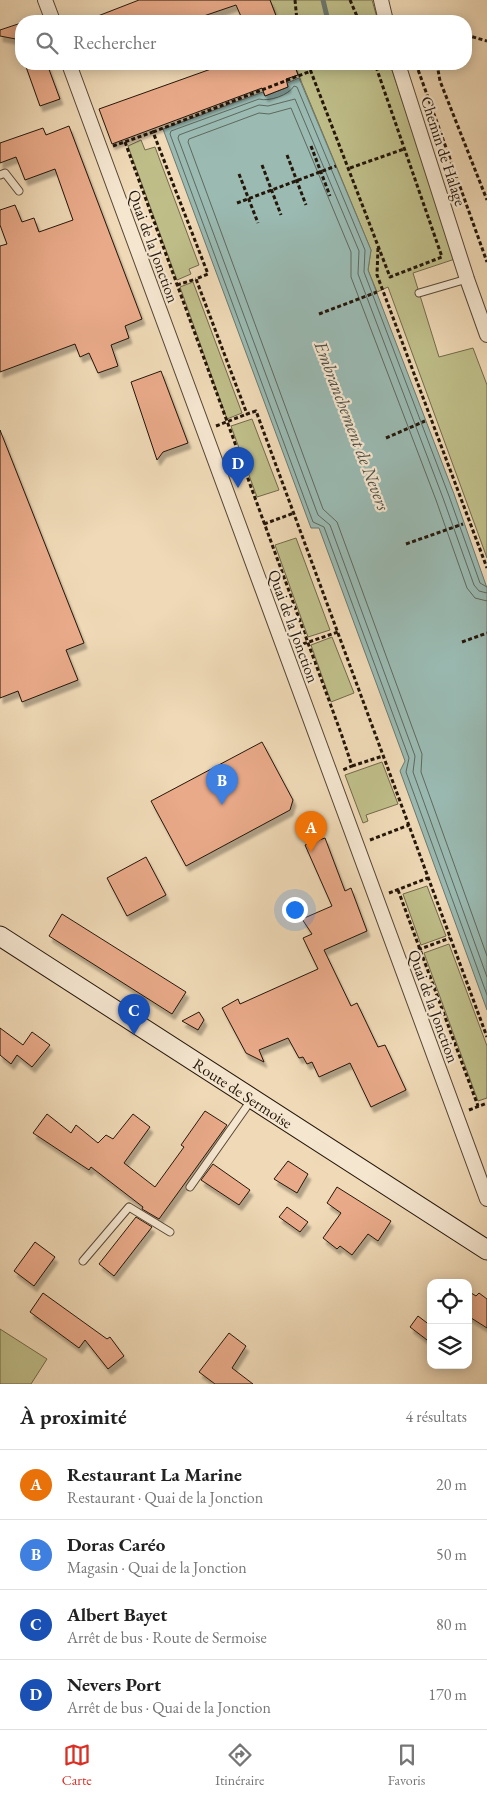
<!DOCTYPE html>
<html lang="fr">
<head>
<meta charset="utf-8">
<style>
  :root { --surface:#fff; --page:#f2f2f2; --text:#222; --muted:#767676; --line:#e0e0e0; --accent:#d93025 }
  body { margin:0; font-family:"EB Garamond",serif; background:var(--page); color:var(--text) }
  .controls { position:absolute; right:15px; bottom:15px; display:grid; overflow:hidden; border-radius:10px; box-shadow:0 2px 12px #0003 }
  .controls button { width:45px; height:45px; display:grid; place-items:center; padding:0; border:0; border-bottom:1px solid var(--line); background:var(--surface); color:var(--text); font:25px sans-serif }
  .you { position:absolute; left:294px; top:909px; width:18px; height:18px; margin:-12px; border:4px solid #fff; border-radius:50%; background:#1a73e8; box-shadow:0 0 0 8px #1a73e833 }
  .badge { display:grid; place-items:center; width:32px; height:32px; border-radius:50%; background:var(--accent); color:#fff; font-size:16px; font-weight:700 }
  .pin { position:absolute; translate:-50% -41px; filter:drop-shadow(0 1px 2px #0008) }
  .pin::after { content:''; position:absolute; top:26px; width:18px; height:15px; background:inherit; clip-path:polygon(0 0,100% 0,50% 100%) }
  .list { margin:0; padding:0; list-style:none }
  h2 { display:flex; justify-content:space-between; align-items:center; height:65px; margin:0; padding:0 20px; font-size:21px }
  h2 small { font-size:16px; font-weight:400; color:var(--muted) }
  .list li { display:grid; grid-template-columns:32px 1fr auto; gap:15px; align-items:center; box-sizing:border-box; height:70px; padding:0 20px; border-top:1px solid var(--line) }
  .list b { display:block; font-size:19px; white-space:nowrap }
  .list p { margin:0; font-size:16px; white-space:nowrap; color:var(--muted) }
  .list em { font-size:16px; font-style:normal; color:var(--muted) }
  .icon { flex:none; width:28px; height:28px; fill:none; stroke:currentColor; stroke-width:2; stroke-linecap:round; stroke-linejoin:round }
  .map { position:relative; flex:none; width:487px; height:1384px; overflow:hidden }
  .search { position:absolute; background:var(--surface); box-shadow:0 2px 12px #0003; left:15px; right:15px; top:15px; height:55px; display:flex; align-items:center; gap:12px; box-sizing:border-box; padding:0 18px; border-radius:20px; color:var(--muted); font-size:19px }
  .sheet { height:345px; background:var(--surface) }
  nav { display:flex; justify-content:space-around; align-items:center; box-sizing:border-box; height:70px; border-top:1px solid var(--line); background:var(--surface); font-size:14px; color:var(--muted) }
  nav a { display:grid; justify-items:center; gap:2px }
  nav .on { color:var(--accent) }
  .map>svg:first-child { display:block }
  .green { fill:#bfbe89; stroke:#726a4a }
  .water { fill:#9abab2; stroke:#6b786f }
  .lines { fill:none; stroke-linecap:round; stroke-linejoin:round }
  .shore { stroke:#5f685e; stroke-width:1 }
  .stream { stroke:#6b786f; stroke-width:5 }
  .building { fill:#e9aa89; stroke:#24160a; filter:url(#shadow) }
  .lane-casing { stroke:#574735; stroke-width:9 }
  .street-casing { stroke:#574735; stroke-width:16 }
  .secondary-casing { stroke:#24160a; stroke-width:21 }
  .path { stroke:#24160a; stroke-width:3; stroke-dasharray:4 2.5; stroke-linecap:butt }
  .lane { stroke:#f5e6d0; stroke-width:7 }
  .street { stroke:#f5e6d0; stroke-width:14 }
  .secondary { stroke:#f5e6d0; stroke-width:19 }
  .labels { text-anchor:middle; stroke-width:4.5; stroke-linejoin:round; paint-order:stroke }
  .street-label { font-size:16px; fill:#24160a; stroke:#f5e6d0 }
  .water-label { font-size:18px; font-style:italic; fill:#4d4f45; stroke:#f5e6d0 }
</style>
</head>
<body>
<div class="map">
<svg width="487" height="1384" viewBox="0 0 487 1384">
  <defs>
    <filter id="shadow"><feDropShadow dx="3" dy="5.5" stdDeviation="1" flood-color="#0004"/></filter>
  </defs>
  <rect width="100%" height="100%" fill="#efd9b6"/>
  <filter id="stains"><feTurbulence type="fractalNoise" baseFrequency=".004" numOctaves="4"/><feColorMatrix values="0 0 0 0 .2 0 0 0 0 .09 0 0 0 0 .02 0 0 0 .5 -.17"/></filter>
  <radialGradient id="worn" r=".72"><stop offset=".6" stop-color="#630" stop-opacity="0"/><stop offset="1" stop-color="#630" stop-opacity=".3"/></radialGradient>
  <g class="green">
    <polygon points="270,0 372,0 378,21 278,21"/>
    <polygon points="294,64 390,64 455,259 413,273 439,357 473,348 487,385 487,558 388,287 377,292 368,270 371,250"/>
    <polygon points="141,140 145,150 155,147 199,265 189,269 191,274 177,280 128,146"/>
    <polygon points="193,282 242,413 227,419 180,287"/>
    <polygon points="252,419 279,490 257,497 231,426"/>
    <polygon points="296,538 330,630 308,637 275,545"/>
    <polygon points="332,637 354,693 331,702 311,645"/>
    <polygon points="382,762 398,804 366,815 368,821 363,823 345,775"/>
    <polygon points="427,886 446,936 421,945 403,894"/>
    <polygon points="449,944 487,1046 487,1098 478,1101 424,953"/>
    <polygon points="0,1329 47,1359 31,1384 0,1384"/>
  </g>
  <polygon class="water" points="299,78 371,250 368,270 454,494 487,588 487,1010 400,771 405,761 319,528 311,528 163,129 263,92 265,96 288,87 287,83"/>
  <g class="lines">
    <g class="shore">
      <path d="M487,587l-7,-4 -31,-87 -85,-224 1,-22 -68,-163 -3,-1c-5,9 -25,16 -35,13l-88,32 -1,3 143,388 11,5 85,231 -3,14 81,223"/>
      <polyline points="487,593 479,591 474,585 443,498 358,274 359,251 295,99 268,106 259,105 179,135 178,138 318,515 330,525 415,756 413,772 487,977"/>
      <polyline points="487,601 475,598 467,588 436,500 351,277 351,252 291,108 269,114 259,113 189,139 188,142 323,509 337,522 422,754 421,772 487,956"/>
    </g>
    <polyline class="stream" points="323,0 328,21"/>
  </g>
  <g class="building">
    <polygon points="139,0 270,0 278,21 243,21 236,5 189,21 85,21"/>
    <polygon points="21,23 21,40 0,36 0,30"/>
    <polygon points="25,64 47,64 60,99 40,106"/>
    <polygon points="225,64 294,64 298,75 286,79 288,87 265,96 262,88 112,144 99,109"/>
    <polygon points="69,126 142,319 125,326 129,338 111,345 118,366 98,373 89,353 80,357 75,344 0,372 0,246 7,244 0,225 0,210 15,205 22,222 34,218 39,232 73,220 55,169 25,180 16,157 0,163 0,143 43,128 46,135"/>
    <polygon points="161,371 188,443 163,452 157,460 131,382"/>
    <polygon points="0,430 84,643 66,650 78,680 22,702 18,691 0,698"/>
    <polygon points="262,742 293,800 290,810 186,866 151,801"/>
    <polygon points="325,838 345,891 351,888 367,931 324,950 351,1006 357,1003 378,1047 385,1045 406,1090 371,1107 350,1063 319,1077 312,1062 307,1064 303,1057 299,1058 288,1038 259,1050 264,1062 246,1053 222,1008 238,999 240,1004 318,969 303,938 312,934 302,919 332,906 305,845"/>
    <polygon points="146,857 166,895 127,916 107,878"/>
    <polygon points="62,914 186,992 172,1014 49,936"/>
    <polygon points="199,1012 204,1020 198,1030 182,1021"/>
    <polygon points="0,1028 23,1045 32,1032 50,1045 32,1067 17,1055 11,1064 0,1055"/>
    <polygon points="205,1111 227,1125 159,1219 142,1209 143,1207 91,1167 89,1170 33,1133 47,1114 71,1133 76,1125 98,1143 106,1135 113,1139 133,1114 150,1127 124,1163 155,1187 184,1147 181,1145"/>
    <polygon points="288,1161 308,1174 297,1193 274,1179"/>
    <polygon points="213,1164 250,1190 239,1205 201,1180"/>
    <polygon points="337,1187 391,1221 378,1241 368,1234 352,1255 340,1246 337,1249 323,1238 341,1213 327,1203"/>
    <polygon points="287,1207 308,1222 300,1232 279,1217"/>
    <polygon points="136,1217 152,1227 114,1276 99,1264"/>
    <polygon points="35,1242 55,1257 34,1286 14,1271"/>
    <polygon points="468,1291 476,1296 479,1293 487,1299 487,1328 468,1316"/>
    <polygon points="43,1293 107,1339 110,1337 124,1356 108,1369 85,1340 79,1348 30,1312"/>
    <polygon points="418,1316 431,1326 431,1343 410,1327"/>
    <polygon points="229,1333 246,1346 232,1368 253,1384 215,1384 199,1372"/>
  </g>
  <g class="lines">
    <defs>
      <g id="lane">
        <polyline points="0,175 5,173 19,191"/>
        <polyline points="419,293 467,279"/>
        <polyline points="190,1187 252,1099"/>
        <polyline points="83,1261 129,1207 170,1232"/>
      </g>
      <g id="street">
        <polyline points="45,0 53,21"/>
        <polyline points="381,0 386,21"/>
        <polyline points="69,64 487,1199"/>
        <polyline points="398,64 467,279 487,335"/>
      </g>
      <polyline id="secondary" points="0,936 487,1250"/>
    </defs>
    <use href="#lane" class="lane-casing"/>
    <use href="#street" class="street-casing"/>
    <use href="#secondary" class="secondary-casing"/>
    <g class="path">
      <polyline points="295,0 297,21"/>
      <polyline points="350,0 359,21"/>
      <polyline points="466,35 487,41"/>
      <polyline points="308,64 390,277 442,257 375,64"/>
      <polyline points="416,64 487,262"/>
      <polyline points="437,64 440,81 487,200"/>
      <polyline points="309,66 316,64"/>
      <polyline points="153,132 311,71"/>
      <polyline points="125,142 342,736 352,766 343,770"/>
      <polyline points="113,146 153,132 208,274 196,279 247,414 256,411 487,1037"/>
      <polyline points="311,146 330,196"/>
      <polyline points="287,155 306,205"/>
      <polyline points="262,165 281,215"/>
      <polyline points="350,168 404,149"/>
      <polyline points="239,174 258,223"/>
      <polyline points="237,203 336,166"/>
      <polyline points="378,248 377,275 487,568"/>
      <polyline points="177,285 196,279"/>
      <polyline points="319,314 377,292"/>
      <polyline points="216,426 247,414"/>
      <polyline points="386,438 425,421"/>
      <polyline points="264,524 294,513"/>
      <polyline points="406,544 463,524"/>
      <polyline points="462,642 487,633"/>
      <polyline points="297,646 338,632"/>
      <polyline points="352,766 383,756"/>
      <polyline points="370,840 409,825"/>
      <polyline points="398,890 478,1106"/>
      <polyline points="389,893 428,878"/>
      <polyline points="412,952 450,938"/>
      <polyline points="469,1110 487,1103"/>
    </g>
    <use href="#lane" class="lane"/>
    <use href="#street" class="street"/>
    <use href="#secondary" class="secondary"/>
  </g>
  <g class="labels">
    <g class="street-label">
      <text transform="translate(444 151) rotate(72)" y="6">Chemin de Halage</text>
      <text transform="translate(154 246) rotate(70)" y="6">Quai de la Jonction</text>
      <text transform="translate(294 626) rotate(70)" y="6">Quai de la Jonction</text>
      <text transform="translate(434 1006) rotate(70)" y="6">Quai de la Jonction</text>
      <text transform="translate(243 1093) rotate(33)" y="6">Route de Sermoise</text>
    </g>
    <g class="water-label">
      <text transform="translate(352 426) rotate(69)" y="6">Embranchement de Nevers</text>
    </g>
  </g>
  <rect width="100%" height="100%" filter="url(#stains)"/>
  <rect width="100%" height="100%" fill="url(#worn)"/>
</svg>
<div class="controls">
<button><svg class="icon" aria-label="locate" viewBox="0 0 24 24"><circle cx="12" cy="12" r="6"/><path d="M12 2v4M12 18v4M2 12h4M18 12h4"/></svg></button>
<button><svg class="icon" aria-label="layers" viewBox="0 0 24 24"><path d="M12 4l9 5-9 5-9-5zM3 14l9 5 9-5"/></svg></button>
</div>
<div class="you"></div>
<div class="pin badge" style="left:311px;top:852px;background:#e8710a">A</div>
<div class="pin badge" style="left:222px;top:805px;background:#3f7fe0">B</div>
<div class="pin badge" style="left:134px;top:1035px;background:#1a4fb4">C</div>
<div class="pin badge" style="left:238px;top:488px;background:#1a4fb4">D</div>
<div class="search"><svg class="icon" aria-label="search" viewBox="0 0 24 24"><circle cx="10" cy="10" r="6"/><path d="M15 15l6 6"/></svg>Rechercher</div>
</div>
<section class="sheet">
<h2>À proximité<small>4 résultats</small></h2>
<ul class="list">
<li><span class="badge" style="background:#e8710a">A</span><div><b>Restaurant La Marine</b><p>Restaurant · Quai de la Jonction</p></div><em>20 m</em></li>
<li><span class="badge" style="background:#3f7fe0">B</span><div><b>Doras Caréo</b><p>Magasin · Quai de la Jonction</p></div><em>50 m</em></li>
<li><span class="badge" style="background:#1a4fb4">C</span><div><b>Albert Bayet</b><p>Arrêt de bus · Route de Sermoise</p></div><em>80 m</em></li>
<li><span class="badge" style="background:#1a4fb4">D</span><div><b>Nevers Port</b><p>Arrêt de bus · Quai de la Jonction</p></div><em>170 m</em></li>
</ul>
</section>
<nav>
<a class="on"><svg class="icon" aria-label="map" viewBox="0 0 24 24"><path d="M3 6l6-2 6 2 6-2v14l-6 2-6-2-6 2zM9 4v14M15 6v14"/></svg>Carte</a>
<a><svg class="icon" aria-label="directions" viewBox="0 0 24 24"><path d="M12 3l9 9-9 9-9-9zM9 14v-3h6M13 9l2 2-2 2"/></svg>Itinéraire</a>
<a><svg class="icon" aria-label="saved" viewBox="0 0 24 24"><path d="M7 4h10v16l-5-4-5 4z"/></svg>Favoris</a>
</nav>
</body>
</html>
